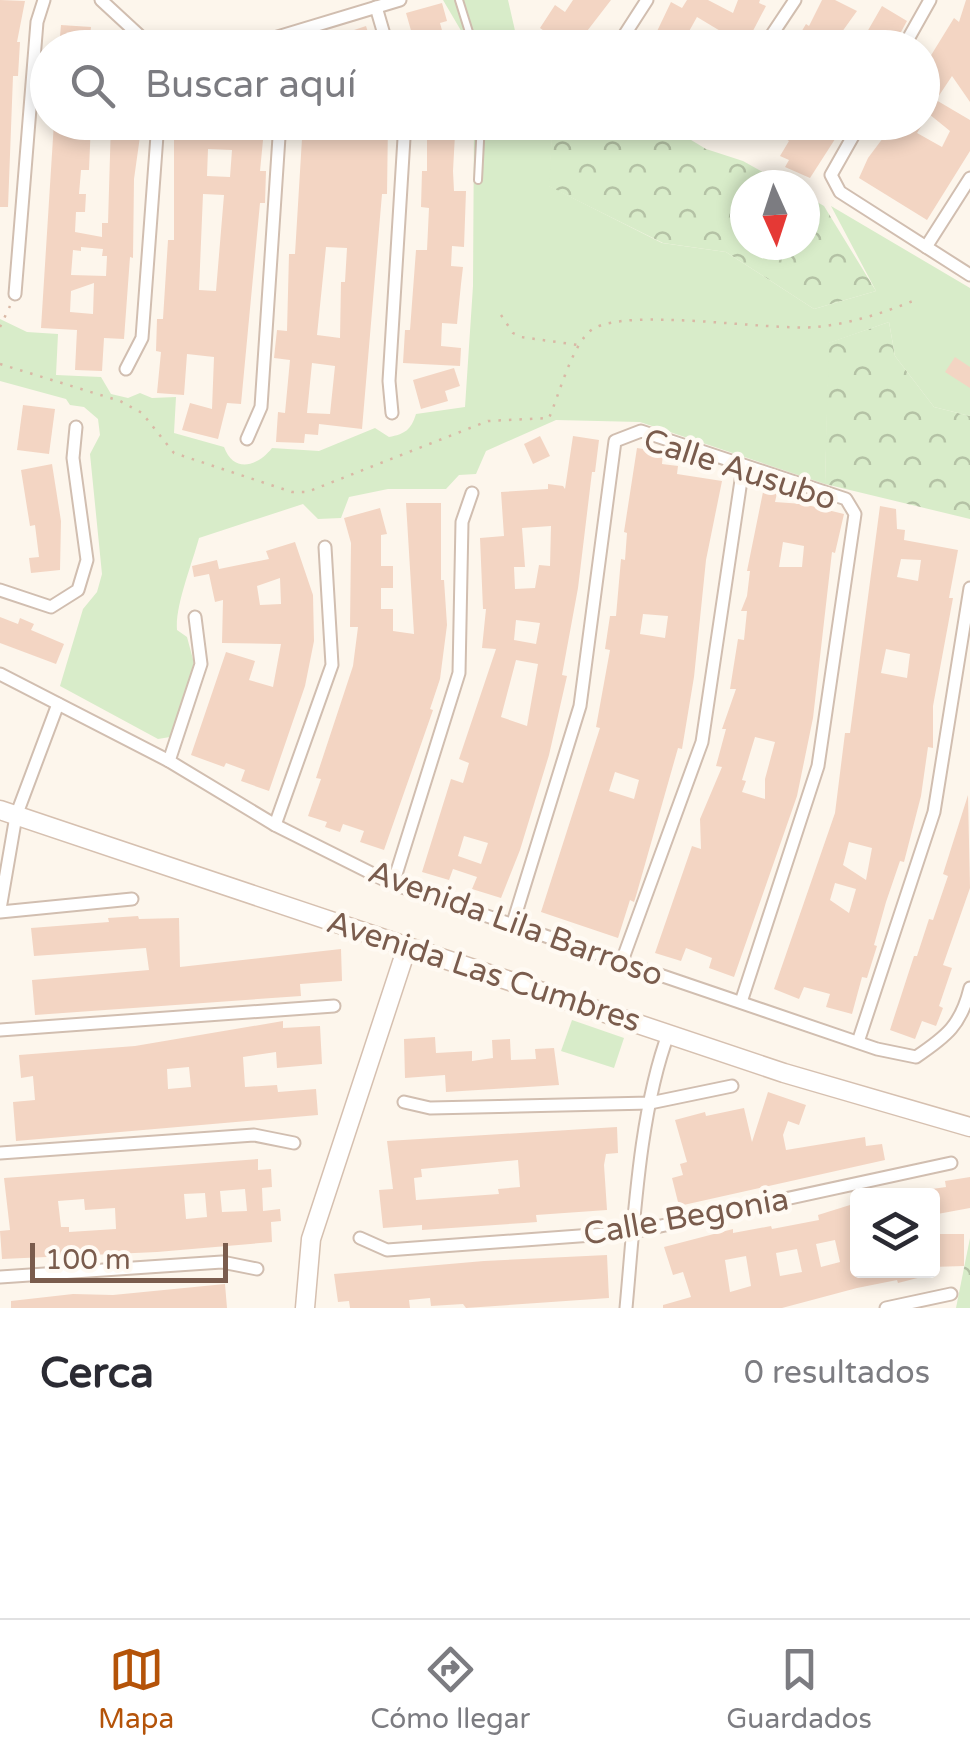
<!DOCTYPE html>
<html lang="es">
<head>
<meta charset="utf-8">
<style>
  :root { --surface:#fff; --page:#f7f7f7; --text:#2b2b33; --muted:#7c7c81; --line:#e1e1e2; --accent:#b45309 }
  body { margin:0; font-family:"Varela Round",sans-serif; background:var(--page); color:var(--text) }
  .controls { position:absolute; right:30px; bottom:30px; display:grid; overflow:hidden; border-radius:10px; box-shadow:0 5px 15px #0003 }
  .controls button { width:90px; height:90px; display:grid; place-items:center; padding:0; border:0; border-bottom:2px solid var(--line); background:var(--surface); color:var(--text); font:50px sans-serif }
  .compass { position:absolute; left:730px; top:170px; width:90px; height:90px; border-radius:50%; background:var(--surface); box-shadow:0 5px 15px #0003; rotate:177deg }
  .scale { position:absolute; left:30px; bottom:25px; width:198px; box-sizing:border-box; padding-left:10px; border:5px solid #7a5c4d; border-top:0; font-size:28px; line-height:35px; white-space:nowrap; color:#7a5c4d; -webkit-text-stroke:8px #fffaf3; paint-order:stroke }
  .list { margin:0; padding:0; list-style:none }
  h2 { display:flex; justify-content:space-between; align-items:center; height:130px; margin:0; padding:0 40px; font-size:42px }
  h2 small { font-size:32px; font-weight:400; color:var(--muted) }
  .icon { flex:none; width:55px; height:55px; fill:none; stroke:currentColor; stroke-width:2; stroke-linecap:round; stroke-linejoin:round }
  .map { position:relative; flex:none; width:970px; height:1308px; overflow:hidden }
  .search { position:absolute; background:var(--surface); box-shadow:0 5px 15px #0003; left:30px; right:30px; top:30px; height:110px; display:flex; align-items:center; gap:25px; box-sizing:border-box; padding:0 35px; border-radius:55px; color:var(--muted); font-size:38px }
  .sheet { height:310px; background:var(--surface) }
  nav { display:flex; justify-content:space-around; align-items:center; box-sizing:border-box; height:140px; border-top:2px solid var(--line); background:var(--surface); font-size:28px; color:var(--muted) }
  nav a { display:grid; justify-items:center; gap:5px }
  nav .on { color:var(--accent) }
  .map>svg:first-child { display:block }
  .forest { fill:url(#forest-crowns) }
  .green { fill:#d8ecc9 }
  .building { fill:#f3d5c3; fill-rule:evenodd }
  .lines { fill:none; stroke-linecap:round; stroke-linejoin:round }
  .lane-casing { stroke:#d1beb0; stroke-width:10 }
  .street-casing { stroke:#d1beb0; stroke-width:15 }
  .secondary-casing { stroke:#d6c0b0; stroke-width:21 }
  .path { stroke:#d9b8a5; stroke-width:2.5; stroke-dasharray:2.5 8; stroke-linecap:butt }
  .lane { stroke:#fff; stroke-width:6 }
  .street { stroke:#fff; stroke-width:11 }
  .secondary { stroke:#fff; stroke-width:18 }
  .labels { text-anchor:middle; stroke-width:9; stroke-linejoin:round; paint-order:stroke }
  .street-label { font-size:32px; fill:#7a5c4d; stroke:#fffaf3 }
</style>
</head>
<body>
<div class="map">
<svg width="970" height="1308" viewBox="0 0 970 1308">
  <defs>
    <pattern id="forest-crowns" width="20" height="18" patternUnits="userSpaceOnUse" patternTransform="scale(2.5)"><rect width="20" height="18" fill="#d8ecc9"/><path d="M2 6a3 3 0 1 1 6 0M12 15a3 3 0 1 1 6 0" fill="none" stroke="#b4c2a5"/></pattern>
  </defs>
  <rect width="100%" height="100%" fill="#fdf6ec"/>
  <g class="forest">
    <polygon points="553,123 663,123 706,149 743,161 786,185 745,185 745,245 805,245 805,195 824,206 876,291 814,309 726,252 663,243 548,186"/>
    <polygon points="889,322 895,356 934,407 970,416 970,519 825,484 828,343"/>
    <polygon points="970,1238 970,1308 956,1308"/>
  </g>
  <g class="green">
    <polygon points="443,0 508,0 516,35 537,47 466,47 463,34"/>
    <path d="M474,123h79l-4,63 113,57 64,9 88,57 62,-18 -45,-85 139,82v128l-36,-9 -39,-51 -6,-34 -60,21 -4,141 -185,-62 -84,-2 -70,31 -10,23 -17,1 -13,14h-58l-39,8 -8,21 -23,1 -15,-15 -104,34c-7,26 -24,68 -22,92l10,7 7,26 -24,74 -12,2 -98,-53 23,-77 14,-17 5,-18 -12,-120 10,-19 -2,-16 -14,-12 -14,-2 -4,-6 -66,-18v-62l27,13 31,2 -2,41 45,2 10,17 17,4 12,-5 12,5 24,-1 -2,36 50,14c10,27 34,19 48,1l47,3 56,-23 14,9c16,-3 22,-7 27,-23l49,-7 8,-121z"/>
    <polygon points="572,1020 624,1038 614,1068 561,1051"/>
  </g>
  <g class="building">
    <polygon points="0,0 25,1 17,42 20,42 18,76 13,76 8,207 0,207"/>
    <polygon points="573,0 611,0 574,48 568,48 540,28 555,5 565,12"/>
    <polygon points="687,0 708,0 733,13 738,0 760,0 759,3 766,6 744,48 713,48 722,32 697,17 687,35 708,48 649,48 671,2 682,8"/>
    <polygon points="822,0 835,0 857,11 839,36 859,46 882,6 907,21 901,32 883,48 804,48 806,41 800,34 806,24 809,26"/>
    <path d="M966,0h4v102l-18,-26 -16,24 34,20v31l-43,69 -68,-42 9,-20 27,-36h27v-52l32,-52 5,4zM929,114l21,17 -8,16 -25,-14z"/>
    <polygon points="442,3 447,21 440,23 446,45 416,48 406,13"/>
    <polygon points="61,25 91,27 89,48 59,48"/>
    <polygon points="366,26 373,48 334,48 330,38"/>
    <path d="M54,122h37l-2,48h-8l-2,24h7l-1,18h-9l-1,20 27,5v-14h6l3,-101h31l-8,57 -1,79 -3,-1 -6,82 -20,-1 -2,33 -27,-1 2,-40 -36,-2zM81,247l22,2 -1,7h5l-1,20 -35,-1 2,-25 8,1zM94,283l-1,31 -23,-2 1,-21z"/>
    <path d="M174,122h88l-1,8h3l-4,41h6l-1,32h-5l-19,201 -14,-1 -9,36 -36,-9 8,-27 22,6 2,-52 -27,-3 -3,41 -27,-2 4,-41 -5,-1 1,-32h6l5,-79h6zM208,149l24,1 -2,27 -23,-1zM203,194l21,1 -8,96 -17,-1z"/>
    <path d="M303,122h85l-1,72h-5l-20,235 -43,-5 -1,11 -13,-1 -1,9 -28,-1 2,-30 7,1 5,-53 -16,-2 3,-28 10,1 2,-77h6zM326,247l21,1 -2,34h-4l-1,56 -23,-3zM312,363l23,3 -5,48 -23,-1z"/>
    <polygon points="427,122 463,122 462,135 455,134 453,171 454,191 466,191 464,247 452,246 451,266 463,267 461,284 457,324 442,323 441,346 461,348 460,366 403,363 405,330 410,330 416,250 427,250 429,208 421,207 422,171 427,171"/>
    <polygon points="759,122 846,122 810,178 785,167 789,160 780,156 789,141"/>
    <polygon points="955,357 970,367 970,388 945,372"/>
    <polygon points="454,368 460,386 445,391 448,401 421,409 413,380"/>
    <polygon points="23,405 55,409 49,454 17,450"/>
    <polygon points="540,436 550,456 533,464 524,444"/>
    <path d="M573,436l26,4 -4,32h-3l-14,116 -16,87 5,1 -18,79 -29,95 -19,48 -29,-9 5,-12 -24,-8 -4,11 -27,-8 29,-93 12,4 6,-20 -10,-4 37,-110 -14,-1 4,-39h-3l-3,-71 24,-2 -3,-44 47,-3v-5l15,2 2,3zM551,526l-1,40 -11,-1 -4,23 -20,1 -1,-22h11l-3,-39zM516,620l24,3 -4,21 -22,-4zM516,660l22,4 -11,62 -26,-9zM464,836l24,7 -7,21 -23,-8z"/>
    <path d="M637,448l26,4 -1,12 16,2 -1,8 45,7 -16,79 -12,117 -12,72 -4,-1 -42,148 -2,6 -4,-2 -12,38 -77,-26 59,-184 -4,-1 14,-77 -5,-1 5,-33h6l5,-57 4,1 2,-27 -3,-1zM643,614l25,2 -3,22 -25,-4zM615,772l24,8 -5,19 -25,-8z"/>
    <polygon points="52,464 61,521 60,570 31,573 29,558 39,557 35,525 30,526 21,470"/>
    <path d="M763,492l14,1 -2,9 28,2 41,10 -9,39 -3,-1 -19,166 -16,78 -63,181 -25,-9 3,-10 -26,-10 -5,13 -26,-8 37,-107 9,3 -1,-30 22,-52 -6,-1 10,-37h-4l14,-40h-6l8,-50 6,1 3,-29h-6l6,-15 3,-25h-3zM783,542l21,4 -2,21h-23zM755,737l20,5 -10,37v20l-23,-7 4,-11 -4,-1z"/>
    <polygon points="406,503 441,503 441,580 444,580 447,625 440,679 430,709 433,710 384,850 360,842 364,831 343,824 340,832 325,827 327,822 308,816 321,779 316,778 353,666 358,627 350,627 351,543 344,518 380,508 387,534 381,535 381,566 393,566 393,588 381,588 381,609 393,609 393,631 414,634"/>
    <path d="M880,506l16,3 1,20 8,1 -1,10 54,10 -9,48h4l-20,108v42l-5,-1 -7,49 -17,66 -4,-1 -14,41 -12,43 3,1 -10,32 -5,-1 -10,37 -26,-7 4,-13 -26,-7 -5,12 -25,-10 61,-176 10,-80h5zM901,559l20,1 -3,21 -21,-4zM886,649l24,5 -3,24 -26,-5zM849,842l23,6 -6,32 -23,-15zM835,883l21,6 -7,24 -19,-13z"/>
    <path d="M295,542l18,53 1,46 -9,45 -36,105 -28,-10 4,-11 -19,-7 -2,4 -33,-12 35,-103 29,9 -6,19 24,7 8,-43 -59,-1 1,-43 -8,2 -6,-28 -15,3 -2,-11 25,-6 2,9 50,-10 -3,-8zM280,578l1,26 -21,1 -3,-19z"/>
    <polygon points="0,617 18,624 20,618 34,624 31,630 64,644 56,664 0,643"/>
    <polygon points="968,795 970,888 943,965 952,968 939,1006 943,1008 936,1026 922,1021 915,1039 890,1030 914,956 917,956 929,919 933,920 948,876 943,874"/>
    <polygon points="138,916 139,919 179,918 180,967 341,949 342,981 300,984 301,996 35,1015 32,980 149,970 146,948 34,956 31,928 109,922 108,918"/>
    <path d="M283,1021v7l37,-2 2,38 -45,4 -1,-16 -33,5 2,30 32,-2 1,7 38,-3 2,26 -302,26 -3,-39 22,-2 -2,-24 -12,2 -2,-23 116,-9zM189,1067l2,20 -23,2 -1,-20z"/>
    <polygon points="435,1037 436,1053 472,1051 472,1061 493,1058 492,1040 510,1039 511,1060 536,1059 535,1049 554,1048 559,1085 446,1092 445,1075 405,1078 404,1039"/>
    <polygon points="768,1092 806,1105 799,1125 788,1121 783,1135 786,1150 865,1137 866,1146 882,1144 885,1160 679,1206 672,1178 683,1175 680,1164 687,1162 675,1120 705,1112 706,1116 744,1108 752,1142"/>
    <path d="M617,1127l1,26 -12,1 -2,11 3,45 -71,5 1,7 -13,1 -102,7v-5l-39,3 -4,-38 14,-1 -6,-48zM518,1160l2,27 -22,2 1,5 -83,6 -2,-22 8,-1 -1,-8z"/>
    <path d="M258,1159v11l13,-1 1,18 -10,1 1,23 17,-2 1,12 -10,1 1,20 -115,10 -155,7 -2,-28 10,-1 -6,-52zM245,1189l2,22 -25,1 -2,-21zM205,1193l2,24 -21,2 -2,-25zM84,1199l1,11 30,-2 1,21 -47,3v-5h-8l-3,-26z"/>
    <polygon points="970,1177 970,1208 932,1215 932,1189 946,1187 945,1181"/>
    <path d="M850,1205l8,1v64h75v4l-35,9 -1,-3 -40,8 -75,20h-119v-3l28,-8 -8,-25 -10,3 -9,-28 69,-18v4l38,-7 1,3 47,-9 -1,-5zM835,1240l5,22 -19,5 -5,-23zM797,1249l5,23 -22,4 -4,-23zM746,1256l5,30 -21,6 -5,-32z"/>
    <polygon points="932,1234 964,1234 964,1266 932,1267"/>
    <polygon points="607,1255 609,1298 466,1308 463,1304 431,1306 430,1298 409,1300 410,1308 350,1308 349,1301 338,1302 334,1274 484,1261"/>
    <polygon points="225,1284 227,1308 11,1308 11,1301 73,1294 113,1295"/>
  </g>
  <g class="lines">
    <defs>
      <g id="lane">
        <polyline points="459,0 474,48"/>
        <polyline points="478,180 481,122"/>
      </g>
      <g id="street">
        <polyline points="101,0 153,48"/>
        <polyline points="376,7 388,48"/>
        <polyline points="241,48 400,0"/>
        <polyline points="616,48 647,0"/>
        <polyline points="763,48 795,0"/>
        <polyline points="903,48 930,0"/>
        <polyline points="861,122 831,175 840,192 970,275"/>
        <polyline points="720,129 721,122"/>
        <polyline points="926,247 970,178"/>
        <polyline points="15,294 37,22 44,0"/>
        <polyline points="126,369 142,338 158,122"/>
        <polyline points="392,413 389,381 405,122"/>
        <polyline points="247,439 261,407 280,122"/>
        <polyline points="0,590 51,607 78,590 87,560 73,458 76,427"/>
        <path d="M0,674l169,87 106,64 118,59 484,165 39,8c31,-21 45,-32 54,-69"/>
        <polyline points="169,761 201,664 195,617"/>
        <polyline points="275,825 332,665 325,547"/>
        <polyline points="393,884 459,673 462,522 472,493"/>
        <polyline points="0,909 16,816 58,704"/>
        <polyline points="0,912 132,899"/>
        <polyline points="512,926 580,706 615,441 641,431 846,499 855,514 818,766 741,1002"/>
        <polyline points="622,961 702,742 743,467"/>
        <polyline points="0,1030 334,1006"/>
        <polyline points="858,1042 934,812 970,588"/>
        <polyline points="404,1102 430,1108 650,1103 732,1086"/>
        <polyline points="0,1153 254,1135 294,1143"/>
        <polyline points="360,1238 387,1250 633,1232 951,1163"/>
        <polyline points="0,1277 222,1262 257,1269"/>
        <path d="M626,1308c8,-85 13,-197 43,-276"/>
        <polyline points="886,1308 951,1294"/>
      </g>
      <g id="secondary">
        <polyline points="0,810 784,1073 970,1127"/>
        <polyline points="305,1308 311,1239 407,947"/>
      </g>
    </defs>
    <use href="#lane" class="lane-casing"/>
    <use href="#street" class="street-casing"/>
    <use href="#secondary" class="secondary-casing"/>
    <g class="path">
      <polyline points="501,315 513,333 521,337 578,345"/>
      <polyline points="0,327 10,306"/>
      <path d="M0,364l120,37 22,12 32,40 118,39h15l181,-71 61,-3c10,-23 24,-77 44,-89 35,-22 175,2 223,-2 33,-3 67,-14 97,-26"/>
    </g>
    <use href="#lane" class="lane"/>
    <use href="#street" class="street"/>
    <use href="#secondary" class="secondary"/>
  </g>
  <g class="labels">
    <g class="street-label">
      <text transform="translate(740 469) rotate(18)" y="11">Calle Ausubo</text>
      <text transform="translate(516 923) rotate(20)" y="11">Avenida Lila Barroso</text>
      <text transform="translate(484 971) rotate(18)" y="11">Avenida Las Cumbres</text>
      <text transform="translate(686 1216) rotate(-10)" y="11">Calle Begonia</text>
    </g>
  </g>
</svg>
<div class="controls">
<button><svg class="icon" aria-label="layers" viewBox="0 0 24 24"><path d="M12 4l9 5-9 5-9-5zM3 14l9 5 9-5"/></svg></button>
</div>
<svg class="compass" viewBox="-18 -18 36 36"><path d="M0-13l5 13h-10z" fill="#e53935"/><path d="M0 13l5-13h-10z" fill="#7c7c81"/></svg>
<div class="scale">100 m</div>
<div class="search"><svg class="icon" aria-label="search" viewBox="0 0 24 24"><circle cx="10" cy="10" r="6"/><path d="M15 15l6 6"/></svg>Buscar aquí</div>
</div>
<section class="sheet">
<h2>Cerca<small>0 resultados</small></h2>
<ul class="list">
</ul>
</section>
<nav>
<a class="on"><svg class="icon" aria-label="map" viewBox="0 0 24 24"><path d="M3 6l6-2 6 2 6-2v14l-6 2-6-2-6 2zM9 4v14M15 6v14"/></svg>Mapa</a>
<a><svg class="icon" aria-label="directions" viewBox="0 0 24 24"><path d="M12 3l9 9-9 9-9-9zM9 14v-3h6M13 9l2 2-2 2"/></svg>Cómo llegar</a>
<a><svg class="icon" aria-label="saved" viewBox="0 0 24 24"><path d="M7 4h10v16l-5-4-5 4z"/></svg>Guardados</a>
</nav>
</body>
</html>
